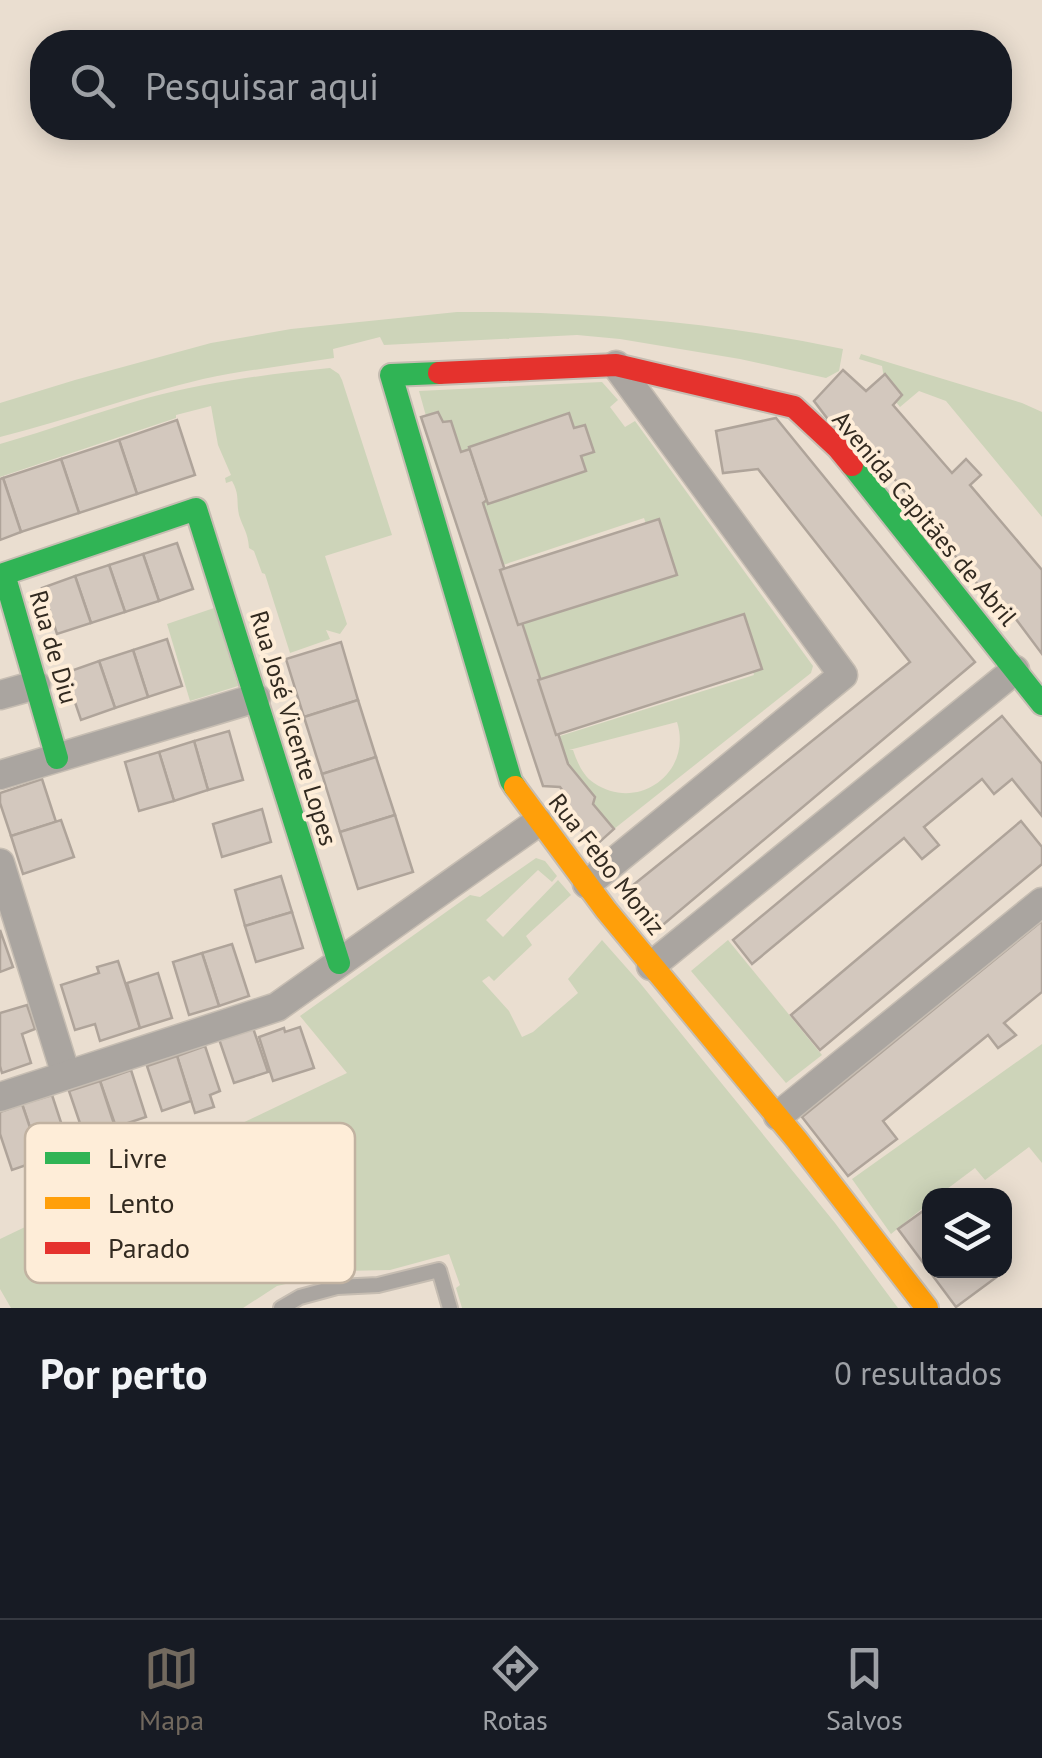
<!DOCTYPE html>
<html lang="pt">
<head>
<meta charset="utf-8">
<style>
  :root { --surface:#171b24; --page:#242831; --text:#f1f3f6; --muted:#9ea1a6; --line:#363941; --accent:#72695e }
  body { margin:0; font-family:"PT Sans",sans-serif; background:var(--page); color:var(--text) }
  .controls { position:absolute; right:30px; bottom:30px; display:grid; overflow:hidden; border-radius:20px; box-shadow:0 5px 25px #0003 }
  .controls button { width:90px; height:90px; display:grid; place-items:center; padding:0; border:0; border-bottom:2px solid var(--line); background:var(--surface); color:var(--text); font:50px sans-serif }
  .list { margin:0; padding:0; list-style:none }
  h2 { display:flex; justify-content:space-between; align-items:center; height:130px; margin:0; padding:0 40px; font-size:42px }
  h2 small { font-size:32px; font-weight:400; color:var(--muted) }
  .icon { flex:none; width:55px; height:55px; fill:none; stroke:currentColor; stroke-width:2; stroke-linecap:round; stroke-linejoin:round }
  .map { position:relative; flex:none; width:1042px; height:1308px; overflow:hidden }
  .search { position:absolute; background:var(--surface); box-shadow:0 5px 25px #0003; left:30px; right:30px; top:30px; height:110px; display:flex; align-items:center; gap:25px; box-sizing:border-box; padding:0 35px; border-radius:40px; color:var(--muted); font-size:38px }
  .sheet { height:310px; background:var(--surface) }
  nav { display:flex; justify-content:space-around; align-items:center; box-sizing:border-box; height:140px; border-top:2px solid var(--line); background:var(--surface); font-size:28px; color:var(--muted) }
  nav a { display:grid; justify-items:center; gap:5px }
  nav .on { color:var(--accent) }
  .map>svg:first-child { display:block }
  .green { fill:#cdd4b9; fill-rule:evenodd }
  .building { fill:#d3c8be; stroke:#afa49a; stroke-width:2.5 }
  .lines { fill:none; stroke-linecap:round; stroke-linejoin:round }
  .lane-casing { stroke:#c6bdb2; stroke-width:18 }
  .street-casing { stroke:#c6bdb2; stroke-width:31 }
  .fast-casing { stroke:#c6bdb2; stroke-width:26 }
  .slow-casing { stroke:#c6bdb2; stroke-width:26 }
  .jam-casing { stroke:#c6bdb2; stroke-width:26 }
  .lane { stroke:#aaa5a0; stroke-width:14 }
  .street { stroke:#aaa5a0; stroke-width:28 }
  .fast { stroke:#30b455; stroke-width:22 }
  .slow { stroke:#ff9f0a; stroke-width:22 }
  .jam { stroke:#e5322d; stroke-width:22 }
  .labels { text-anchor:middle; stroke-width:8; stroke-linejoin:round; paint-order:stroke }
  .street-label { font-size:25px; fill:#322a20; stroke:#feedd8 }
  .key { fill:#feedd8; stroke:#c1b2a1; stroke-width:2.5 }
  .key-label { font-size:28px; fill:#322a20 }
</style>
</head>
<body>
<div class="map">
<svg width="1042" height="1308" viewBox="0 0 1042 1308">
  <rect width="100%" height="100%" fill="#eaded0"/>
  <g class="green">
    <path d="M457,312c130,-1 260,10 386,37l-4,22 -13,7 -86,-19 -120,-20 -43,-4 -193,10 -4,-8 -47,12 1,9c-44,7 -88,12 -131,21 -69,16 -135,41 -203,58v-34l75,-23 136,-37 80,-14z"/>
    <polygon points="861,354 1022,403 1042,412 1042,517 946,401 919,391 900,407 886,390 882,366 859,359"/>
    <path d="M330,368l9,6 3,6 50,155 -67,21 22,68 -7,10 -14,-4 4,9 -40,14 -25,-79 -3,-1 -8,-22 -5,-3c-1,-16 -6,-20 -10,-33 -3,-14 1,-20 -7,-34l-6,2 -1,-5 6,-3 -13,-30 -7,-39 -35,9v3l-176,59v-33c49,-14 98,-32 147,-46 61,-16 121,-24 183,-30z"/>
    <path d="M602,382l16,18 -8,7 15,20 10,-6 178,245 -2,7 -197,156 -21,-25 2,-8 -27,-32 -8,-28 194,-61 -5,-16 9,-4 -9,-26 -208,50 -18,-56 141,-44 -20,-61 -141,47 -20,-62 103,-32 -5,-15 12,-4 -8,-26 -115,21v2l-9,3 -10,-31 -8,1 -17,-6 -7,-25zM677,722c16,50 -39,91 -83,61 -11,-7 -17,-21 -21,-33h-4z"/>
    <polygon points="214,608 238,686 190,701 167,624"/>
    <polygon points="536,858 545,861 557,876 552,882 538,870 486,920 503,937 558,880 571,895 526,936 532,945 494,981 489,976 482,981 509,1011 522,1037 533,1032 578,993 568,979 602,940 640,983 835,1223 898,1308 462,1308 456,1288 460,1285 449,1254 390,1270 342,1271 277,1286 243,1308 11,1308 0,1289 0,1239 347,1073 300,1016 470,895 480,897"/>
    <polygon points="728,940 822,1055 786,1083 691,971"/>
    <polygon points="1042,1044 1042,1163 1029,1147 985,1180 975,1168 939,1195 930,1196 929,1203 891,1234 852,1179"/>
  </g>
  <g class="building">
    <polygon points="843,370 866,391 885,374 902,395 893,405 952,473 966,459 981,475 970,485 1042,570 1042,654 1004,603 997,609 859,434 846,443 814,401"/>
    <polygon points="438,412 443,422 451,421 461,452 470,449 487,500 483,503 568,764 595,797 593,804 614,829 594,847 563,806 568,798 560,787 543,786 421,417"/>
    <polygon points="569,413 574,428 585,425 594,452 581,456 586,471 488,504 469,447"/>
    <polygon points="776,418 975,662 658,929 627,890 910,662 758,469 723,473 716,431"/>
    <polygon points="177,420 195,475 137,494 119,440"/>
    <polygon points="119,440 137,494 79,513 61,459"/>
    <polygon points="61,459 79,513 21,532 3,478"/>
    <polygon points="3,478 21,532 0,540 0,479"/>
    <polygon points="659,519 677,575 518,625 500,570"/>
    <polygon points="177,543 193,589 159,601 143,554"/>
    <polygon points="143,554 159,601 125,612 109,565"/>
    <polygon points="109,565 125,612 91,623 75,576"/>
    <polygon points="75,576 91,623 57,634 42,588"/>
    <polygon points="744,614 762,669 556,735 538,680"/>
    <polygon points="167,639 182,686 148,697 133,650"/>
    <polygon points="341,642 358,700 304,717 286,659"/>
    <polygon points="133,650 148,697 115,708 99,661"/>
    <polygon points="99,661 115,708 81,720 65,673"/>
    <polygon points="358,700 376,757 322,774 304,717"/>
    <polygon points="1002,716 1042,764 1042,816 1012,779 994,794 982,779 924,827 939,845 922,859 904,838 752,964 733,940"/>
    <polygon points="229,731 243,780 208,790 194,741"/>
    <polygon points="194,741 208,790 174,801 159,752"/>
    <polygon points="159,752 174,801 139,811 125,762"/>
    <polygon points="376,757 395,815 340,832 322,774"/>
    <polygon points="42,779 56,822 11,836 0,803 0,793"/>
    <polygon points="262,809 271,842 222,857 213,824"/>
    <polygon points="395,815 413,872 358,889 340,832"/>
    <polygon points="61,820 74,857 23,874 11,836"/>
    <polygon points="1021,821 1042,847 1042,864 820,1050 791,1015"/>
    <polygon points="281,876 292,912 245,926 235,890"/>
    <polygon points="292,912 303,948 256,962 245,926"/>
    <polygon points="1042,921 1042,992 1004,1023 1016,1035 998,1048 988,1035 883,1121 897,1139 848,1176 802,1117"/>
    <polygon points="0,930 13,967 0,972"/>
    <polygon points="232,944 249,996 219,1006 202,953"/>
    <polygon points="202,953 219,1006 189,1015 173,962"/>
    <polygon points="118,961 140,1028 100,1041 95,1024 75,1030 61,985 99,973 97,967"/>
    <polygon points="158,973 172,1018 140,1028 127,983"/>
    <polygon points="27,1005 35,1029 22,1034 31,1063 2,1073 0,1066 0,1013"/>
    <polygon points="300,1027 314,1068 273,1081 259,1037 284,1028 285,1032"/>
    <polygon points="253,1028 268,1072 234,1083 219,1039"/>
    <polygon points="205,1046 220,1091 210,1095 214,1107 195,1113 177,1056"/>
    <polygon points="177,1056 191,1101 162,1111 147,1066"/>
    <polygon points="131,1070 146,1117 116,1127 100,1081"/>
    <polygon points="100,1081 117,1133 87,1144 69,1091"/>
    <polygon points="52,1095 70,1150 41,1160 22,1104"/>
    <polygon points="22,1104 41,1160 12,1170 0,1134 0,1112"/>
    <polygon points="930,1206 930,1270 994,1270 998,1276 956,1307 898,1229"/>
  </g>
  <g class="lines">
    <defs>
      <polyline id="lane" points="281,1308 300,1297 337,1287 378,1285 439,1270 450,1308"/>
      <g id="street">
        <polyline points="0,695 36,685"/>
        <polyline points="0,775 256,698"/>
        <polyline points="0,863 66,1075"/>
        <polyline points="587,884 843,675 616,365"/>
        <polyline points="651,966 1015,670"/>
        <polyline points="0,1097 277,1007 538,822"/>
        <polyline points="778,1116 1042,902"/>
      </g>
      <g id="fast">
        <polyline points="439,373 391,375 511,781 515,787"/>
        <polyline points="852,465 1042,704"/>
        <polyline points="57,758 4,574 196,509 339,963"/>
      </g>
      <polyline id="slow" points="515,787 606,910 796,1139 927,1308"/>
      <polyline id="jam" points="439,373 616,365 794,407 838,448 852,465"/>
    </defs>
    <use href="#lane" class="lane-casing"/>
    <use href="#street" class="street-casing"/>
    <use href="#fast" class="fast-casing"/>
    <use href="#slow" class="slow-casing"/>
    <use href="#jam" class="jam-casing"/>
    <use href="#lane" class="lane"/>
    <use href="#street" class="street"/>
    <use href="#fast" class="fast"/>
    <use href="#slow" class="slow"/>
    <use href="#jam" class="jam"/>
  </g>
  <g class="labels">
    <g class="street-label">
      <text transform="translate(925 518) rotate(50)" y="9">Avenida Capitães de Abril</text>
      <text transform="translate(54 647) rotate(74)" y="9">Rua de Diu</text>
      <text transform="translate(294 728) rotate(73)" y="9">Rua José Vicente Lopes</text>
      <text transform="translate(607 864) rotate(52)" y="9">Rua Febo Moniz</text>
    </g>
  </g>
  <rect x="25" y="1123" width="330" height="160" rx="15" class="key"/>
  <rect x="45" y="1152" width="45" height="12" fill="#30b455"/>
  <rect x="45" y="1197" width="45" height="12" fill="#ff9f0a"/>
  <rect x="45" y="1242" width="45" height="12" fill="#e5322d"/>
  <g class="key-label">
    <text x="108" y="1168">Livre</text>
    <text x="108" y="1213">Lento</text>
    <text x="108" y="1258">Parado</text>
  </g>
</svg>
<div class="controls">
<button><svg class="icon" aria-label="layers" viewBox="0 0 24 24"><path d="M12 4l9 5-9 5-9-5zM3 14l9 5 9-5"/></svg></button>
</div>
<div class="search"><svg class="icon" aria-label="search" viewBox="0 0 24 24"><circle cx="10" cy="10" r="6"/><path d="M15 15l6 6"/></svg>Pesquisar aqui</div>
</div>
<section class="sheet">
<h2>Por perto<small>0 resultados</small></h2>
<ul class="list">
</ul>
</section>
<nav>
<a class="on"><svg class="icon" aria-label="map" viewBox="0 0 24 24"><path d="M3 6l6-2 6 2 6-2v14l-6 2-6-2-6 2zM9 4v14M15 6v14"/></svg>Mapa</a>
<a><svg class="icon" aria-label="directions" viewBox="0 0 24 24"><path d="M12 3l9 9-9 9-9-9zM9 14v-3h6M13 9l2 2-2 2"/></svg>Rotas</a>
<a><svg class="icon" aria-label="saved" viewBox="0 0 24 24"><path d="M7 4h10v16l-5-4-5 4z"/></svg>Salvos</a>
</nav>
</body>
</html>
